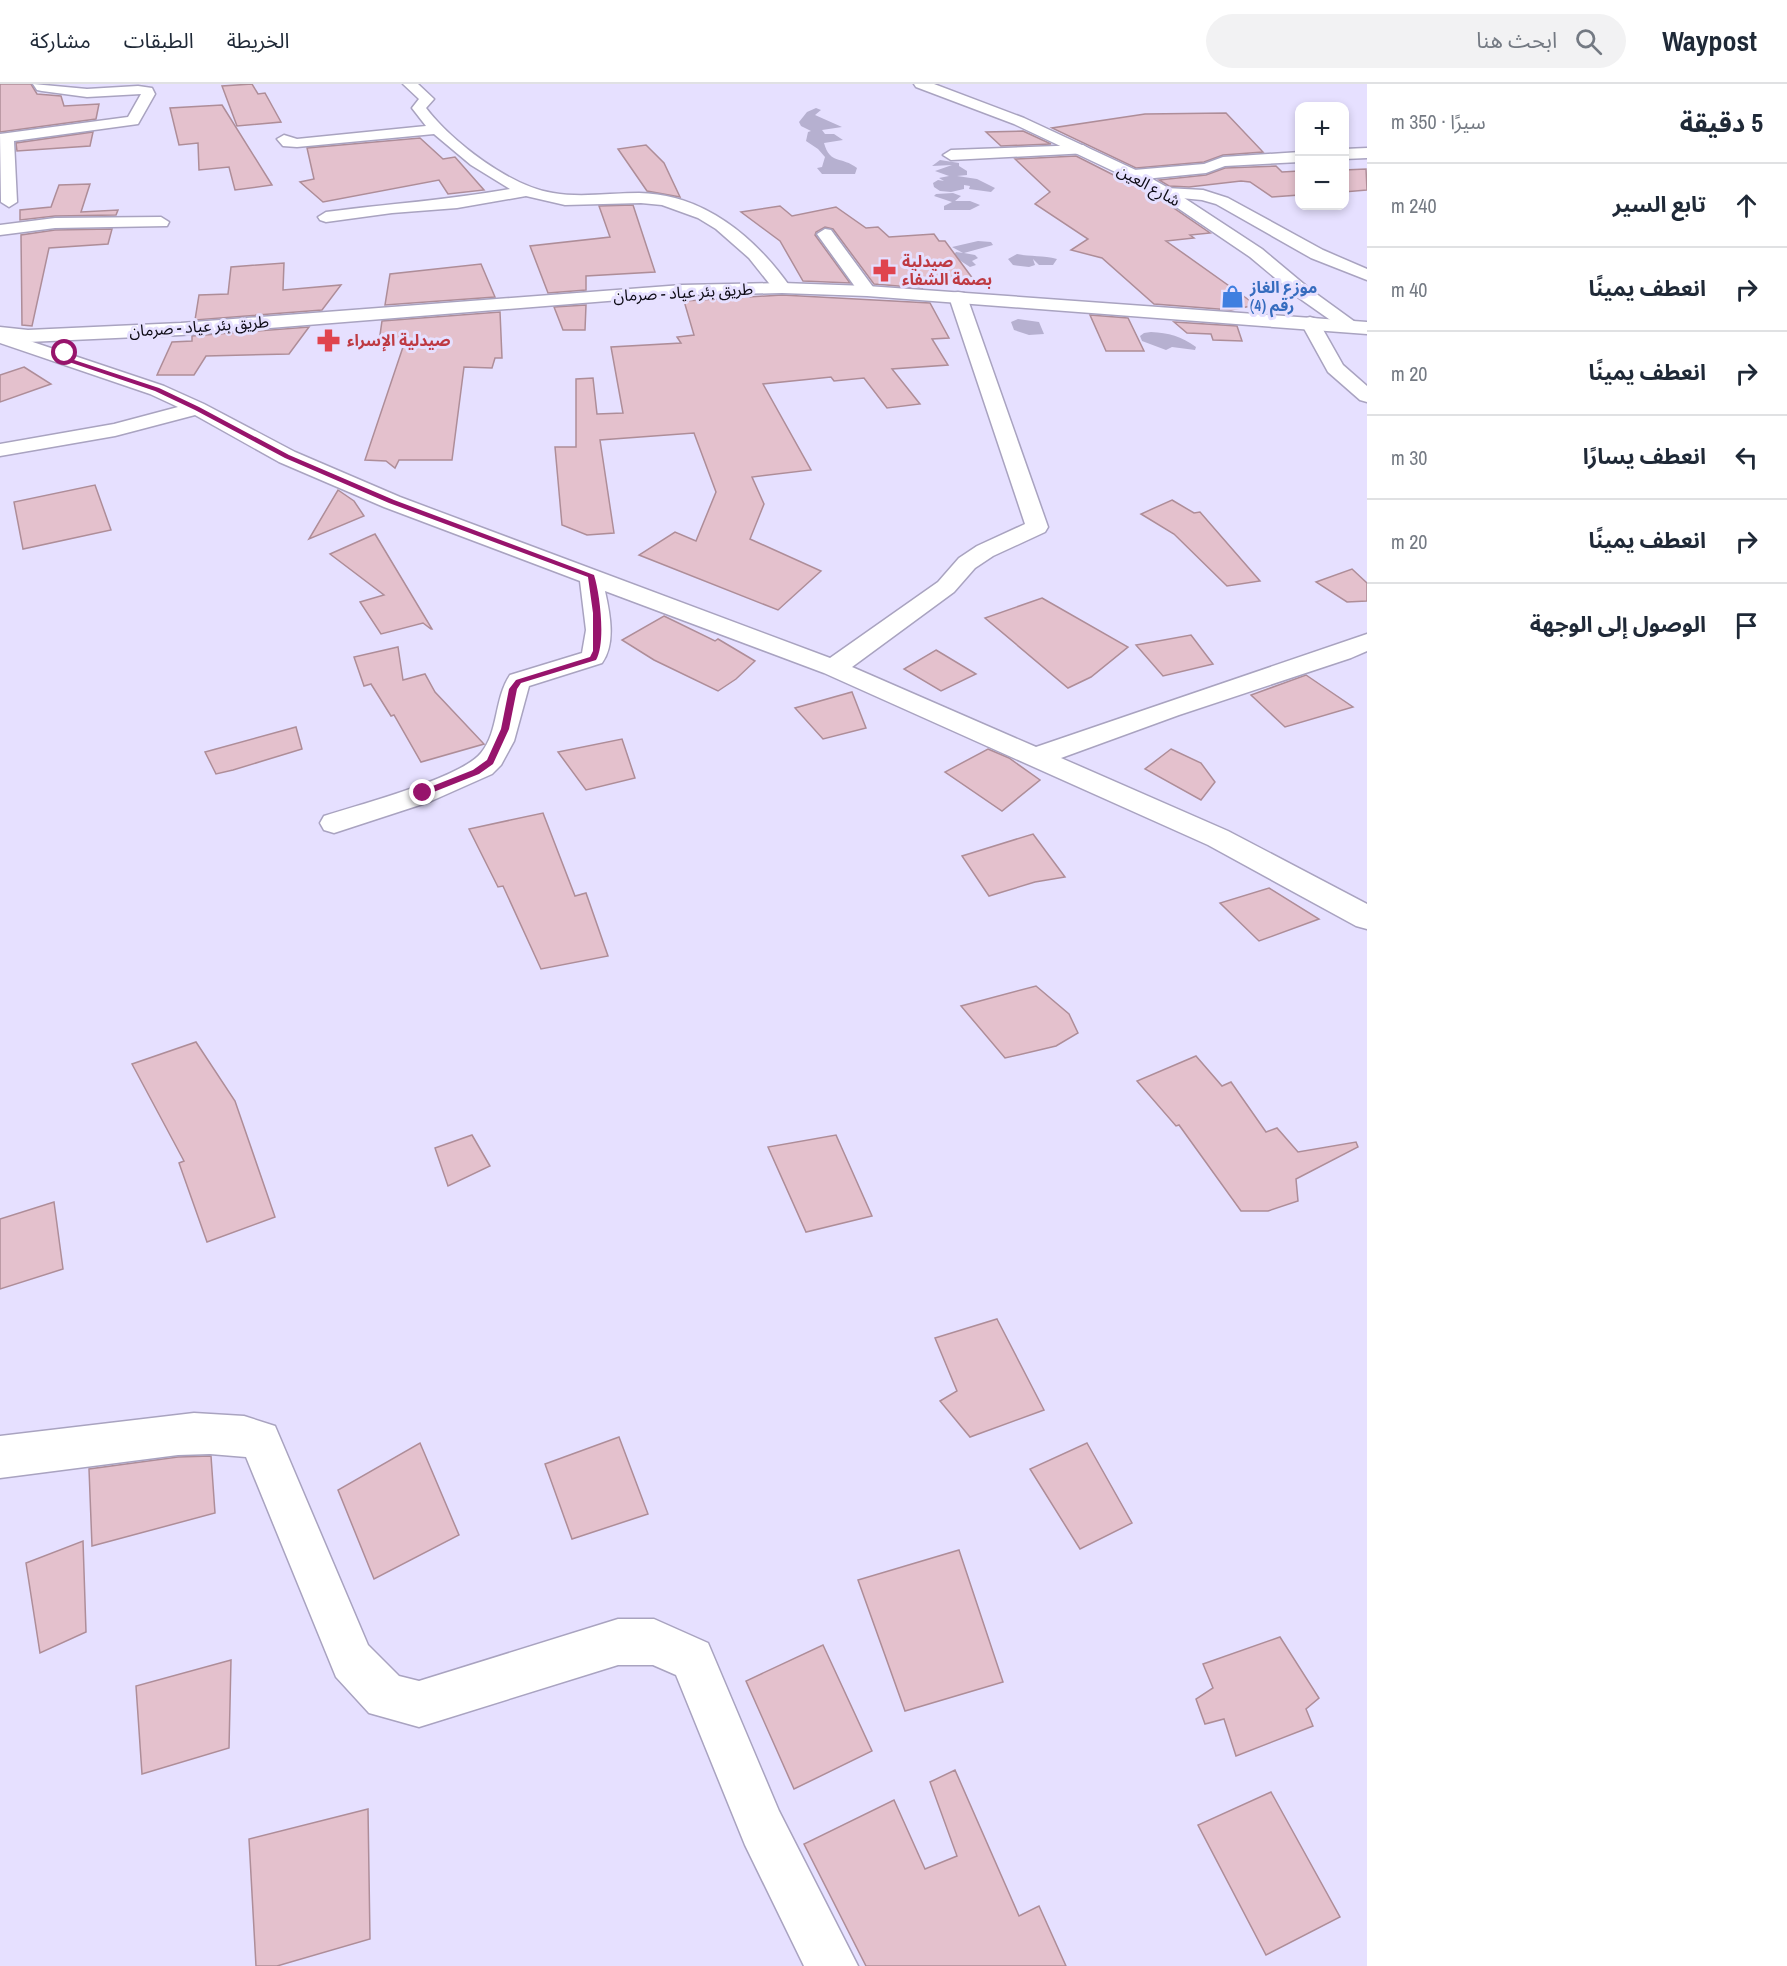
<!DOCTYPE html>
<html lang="ar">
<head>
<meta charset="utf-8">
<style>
  :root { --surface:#fff; --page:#f2f2f3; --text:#1f2937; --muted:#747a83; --line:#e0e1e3 }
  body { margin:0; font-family:"Archivo Narrow","Noto Sans Arabic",sans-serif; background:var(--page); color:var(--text); direction:rtl }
  .controls { position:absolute; right:18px; top:18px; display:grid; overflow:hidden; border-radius:12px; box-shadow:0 3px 9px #0003 }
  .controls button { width:54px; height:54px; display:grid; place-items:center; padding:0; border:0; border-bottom:2px solid var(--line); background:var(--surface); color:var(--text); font:30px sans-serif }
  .stop { position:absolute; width:18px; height:18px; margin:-14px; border:4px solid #97146c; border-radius:50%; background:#fff }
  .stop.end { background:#97146c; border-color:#fff; box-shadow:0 2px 6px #0008 }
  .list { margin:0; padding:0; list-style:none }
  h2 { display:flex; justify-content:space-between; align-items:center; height:78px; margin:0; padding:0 24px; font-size:26px }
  h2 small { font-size:20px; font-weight:400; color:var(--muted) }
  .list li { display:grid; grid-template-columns:39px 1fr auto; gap:18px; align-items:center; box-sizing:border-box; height:84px; padding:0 24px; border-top:2px solid var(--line) }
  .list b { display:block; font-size:22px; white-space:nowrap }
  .list em { font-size:20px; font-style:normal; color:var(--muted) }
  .icon { flex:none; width:33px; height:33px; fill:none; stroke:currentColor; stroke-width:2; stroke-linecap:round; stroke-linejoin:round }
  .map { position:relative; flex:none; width:1367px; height:1882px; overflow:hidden; direction:ltr }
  header { display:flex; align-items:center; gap:36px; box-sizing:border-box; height:84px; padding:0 30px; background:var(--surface); border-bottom:2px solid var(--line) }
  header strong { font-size:28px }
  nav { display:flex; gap:33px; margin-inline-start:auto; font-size:21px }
  .search { width:420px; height:54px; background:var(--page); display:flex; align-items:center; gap:15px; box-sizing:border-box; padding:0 21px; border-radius:33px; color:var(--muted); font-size:22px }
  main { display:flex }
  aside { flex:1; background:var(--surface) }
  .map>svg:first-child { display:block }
  .green { fill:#b6b0d0 }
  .building { fill:#e4c1cd; stroke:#ae8d98; stroke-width:1.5 }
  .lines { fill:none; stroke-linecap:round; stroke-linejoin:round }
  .minor-casing { stroke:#a9a3c0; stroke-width:3 }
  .tertiary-casing { stroke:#a9a3c0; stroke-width:3 }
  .trunk-casing { stroke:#a9a3c0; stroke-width:3 }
  .minor { fill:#fff; fill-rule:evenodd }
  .tertiary { fill:#fff; fill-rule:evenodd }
  .trunk { fill:#fff; fill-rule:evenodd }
  .route { fill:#97146c }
  .labels { text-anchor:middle; stroke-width:6; stroke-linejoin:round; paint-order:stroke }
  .far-street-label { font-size:16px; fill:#0c0a14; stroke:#e6e0ff }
  .far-health-label { font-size:16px; font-weight:bold; fill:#be3a42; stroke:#e6e0ff; text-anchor:start }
  .far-shop-label { font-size:16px; font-weight:bold; fill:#366cbe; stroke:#e6e0ff; text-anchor:start }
</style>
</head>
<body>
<header>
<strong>Waypost</strong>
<div class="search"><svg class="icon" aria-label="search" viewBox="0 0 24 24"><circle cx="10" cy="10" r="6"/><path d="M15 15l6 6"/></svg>ابحث هنا</div>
<nav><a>الخريطة</a><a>الطبقات</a><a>مشاركة</a></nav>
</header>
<main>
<aside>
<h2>5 دقيقة<small>سيرًا · 350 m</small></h2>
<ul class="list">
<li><svg class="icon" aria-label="ahead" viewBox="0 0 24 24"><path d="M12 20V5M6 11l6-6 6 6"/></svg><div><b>تابع السير</b></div><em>240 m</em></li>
<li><svg class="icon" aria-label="right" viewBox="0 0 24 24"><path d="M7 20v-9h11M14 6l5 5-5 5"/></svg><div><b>انعطف يمينًا</b></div><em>40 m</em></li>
<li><svg class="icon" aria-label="right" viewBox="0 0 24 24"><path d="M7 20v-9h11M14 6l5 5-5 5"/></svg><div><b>انعطف يمينًا</b></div><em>20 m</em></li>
<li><svg class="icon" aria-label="left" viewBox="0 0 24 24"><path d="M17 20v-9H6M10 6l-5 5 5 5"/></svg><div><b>انعطف يسارًا</b></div><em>30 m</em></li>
<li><svg class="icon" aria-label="right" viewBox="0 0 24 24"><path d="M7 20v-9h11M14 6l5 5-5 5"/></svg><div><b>انعطف يمينًا</b></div><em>20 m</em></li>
<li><svg class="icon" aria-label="arrive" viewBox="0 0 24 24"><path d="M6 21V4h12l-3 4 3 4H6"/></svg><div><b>الوصول إلى الوجهة</b></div></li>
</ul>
</aside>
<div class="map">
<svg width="1367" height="1882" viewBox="0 0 1367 1882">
  <rect width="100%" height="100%" fill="#e6e0ff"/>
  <g class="green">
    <path d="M816,24l5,2 -6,5 27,12 -20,3 3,4h9l9,6 -19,3c6,22 18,13 33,25l-2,6h-33l-5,-6 5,-1 3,-10 -7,-8 -12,-8 2,-9 3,-1 -10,-5 -2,-4 8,-10z"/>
    <polygon points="940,76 959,79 959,82 967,87 967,91 957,92 977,95 995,104 991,108 969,105 970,102 964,101 964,105 951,108 940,107 934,103 933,99 938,96 944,97 939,94 949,92 935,87 952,81 932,82"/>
    <polygon points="953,109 961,112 955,117 970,117 980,121 970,126 944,126 944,122 952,118 934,112 936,110"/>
    <polygon points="978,157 991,158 993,161 964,169 975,171 978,174 972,177 976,181 970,183 953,172 956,168 963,169 952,163"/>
    <path d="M1017,170c14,3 26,1 40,5l-4,6h-14l-6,-6 2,6 -6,2 -16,-2 -5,-6z"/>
    <polygon points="1018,235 1039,238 1044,250 1029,251 1014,246 1011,238"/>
    <path d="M1151,248c18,1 30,4 45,15l-1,3 -23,-3 -6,3 -24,-9 -2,-5 4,-3z"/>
  </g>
  <g class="building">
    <polygon points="0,0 31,0 37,10 61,12 64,22 99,20 96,35 0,48"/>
    <polygon points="252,0 258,10 265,9 281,38 237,42 222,2"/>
    <polygon points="222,21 272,101 235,106 229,83 199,86 198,59 179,61 170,24"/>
    <polygon points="1226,29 1263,68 1223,71 1204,78 1136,84 1052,44 1145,30"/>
    <polygon points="1023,47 1051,60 1001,62 986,48"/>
    <polygon points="93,48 90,62 17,67 16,59"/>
    <polygon points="420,54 443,75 455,73 484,106 448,110 439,96 323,118 300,98 314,95 307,64"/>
    <polygon points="646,61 664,79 680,113 647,107 618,65"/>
    <polygon points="1076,72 1159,114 1210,149 1190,151 1194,154 1166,157 1256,221 1231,226 1154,220 1102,174 1071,166 1088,155 1035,120 1050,108 1015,75"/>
    <polygon points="1276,82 1282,88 1299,87 1299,111 1272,113 1250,98 1241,97 1189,103 1169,102 1159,96 1206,91 1225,84"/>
    <polygon points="1366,85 1367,106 1344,108 1344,86"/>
    <polygon points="90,100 81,128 118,126 116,131 55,132 20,136 20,126 51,123 59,101"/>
    <polygon points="633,121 655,188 586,192 586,206 548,209 530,162 610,153 599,122"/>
    <polygon points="780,122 792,132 836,123 866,144 878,143 889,153 934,150 939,157 945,157 973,195 920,200 922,204 874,200 833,145 825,143 816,148 815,151 850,199 803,197 780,157 741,128"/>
    <polygon points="112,145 108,160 49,164 32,242 22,241 21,151 55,146"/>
    <polygon points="284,179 283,206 341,201 322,226 195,236 199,211 228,210 231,183"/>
    <polygon points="481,180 495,213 385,221 390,190"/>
    <polygon points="782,211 930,219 949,254 932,255 948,281 892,285 920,320 887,324 864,294 834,297 831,293 763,300 811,386 752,393 764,420 750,455 821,487 778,526 639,471 675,448 696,457 716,408 694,349 600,356 614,449 587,451 562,441 555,363 576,363 576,295 593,294 597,330 623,329 611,263 681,259 677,253 694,251 684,217"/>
    <polygon points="586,221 585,246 563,246 554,223"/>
    <polygon points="500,228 502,274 495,274 492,284 464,283 452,376 399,376 395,384 386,377 365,376 405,257 379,258 382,237"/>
    <polygon points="1090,231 1128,234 1144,267 1106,267"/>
    <polygon points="1174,238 1237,242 1242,257 1213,256 1211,250 1187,249"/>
    <polygon points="309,243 289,270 206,272 194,291 157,291 172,258 192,257 192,252"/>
    <polygon points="24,283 51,300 0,318 0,291"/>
    <polygon points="95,401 111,446 23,465 14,418"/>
    <polygon points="338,406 354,417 364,432 309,455"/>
    <polygon points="1172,416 1194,429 1200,428 1260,497 1227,502 1174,450 1141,430"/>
    <polygon points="375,450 432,545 431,545 423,539 381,550 360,518 384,511 330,470"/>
    <polygon points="1352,485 1367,499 1367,517 1347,518 1316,498"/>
    <polygon points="1042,514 1128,563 1091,593 1068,604 985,534"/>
    <polygon points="664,532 715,557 718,555 755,577 736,595 718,607 654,576 622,556"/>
    <polygon points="1191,551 1213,580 1163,592 1136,561"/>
    <polygon points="398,563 403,596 425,590 435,608 484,660 421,678 394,631 391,632 371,600 364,602 354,573"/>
    <polygon points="936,566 976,590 941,607 904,585"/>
    <polygon points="1306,591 1353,623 1285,643 1251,611"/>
    <polygon points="852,608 866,644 823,655 795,624"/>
    <polygon points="296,643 302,665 233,686 216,690 205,668"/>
    <polygon points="622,655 635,694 586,706 558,668"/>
    <polygon points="988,665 1009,674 1040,696 1002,727 945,688"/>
    <polygon points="1171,665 1201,679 1215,698 1201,716 1145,685"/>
    <polygon points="543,729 575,812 586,809 608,872 541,885 503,802 498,803 469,745"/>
    <polygon points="1033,750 1065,793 1035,798 989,812 962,772"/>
    <polygon points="1269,804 1319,835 1259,857 1220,819"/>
    <polygon points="1036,902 1069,930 1078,949 1056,962 1005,974 961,922"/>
    <polygon points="196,958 235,1017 275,1133 207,1158 179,1079 184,1077 132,980"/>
    <polygon points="1196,972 1222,1002 1231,998 1266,1048 1277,1044 1298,1068 1356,1058 1358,1063 1296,1095 1298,1117 1268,1127 1241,1127 1179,1041 1176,1042 1137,997"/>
    <polygon points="472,1051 490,1082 448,1102 435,1064"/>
    <polygon points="836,1051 872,1132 806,1148 768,1063"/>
    <polygon points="54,1118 63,1185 0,1205 0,1135"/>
    <polygon points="997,1235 1044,1326 970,1353 940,1317 957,1307 935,1254"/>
    <polygon points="619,1353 648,1430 572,1455 545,1380"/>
    <polygon points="420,1359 459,1451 374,1495 338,1406"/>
    <polygon points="1087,1359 1132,1439 1080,1465 1030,1385"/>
    <polygon points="211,1372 215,1429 92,1462 89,1385 178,1373"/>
    <polygon points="83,1457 86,1548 40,1569 26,1479"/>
    <polygon points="959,1466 1003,1598 905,1627 858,1496"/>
    <polygon points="1280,1553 1319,1614 1306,1625 1313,1642 1236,1672 1224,1635 1205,1640 1196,1615 1213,1604 1203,1580"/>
    <polygon points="823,1561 872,1667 794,1705 746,1597"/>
    <polygon points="231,1576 229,1664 142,1690 136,1602"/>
    <polygon points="955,1686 1019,1832 1039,1822 1066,1882 866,1882 804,1760 894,1716 925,1785 957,1772 930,1698"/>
    <polygon points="1271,1708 1340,1833 1266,1871 1198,1741"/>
    <polygon points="368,1725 370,1855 277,1882 256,1882 249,1755"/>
  </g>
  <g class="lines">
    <defs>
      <g id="minor">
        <polygon points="33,0 87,5 138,2 152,4 155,10 138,40 14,57 17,118 9,123 1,118 0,50 128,33 141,10 87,13 42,7 37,6"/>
        <path d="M403,0h15l16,15 -8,9c26,34 85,79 127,85 28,5 57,0 86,0 65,1 116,44 152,95l-3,4h-12l-27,-34 -33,-29 -18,-11 -36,-13 -21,-2 -76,2 -39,-9 -69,12 -65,5 -66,9 -6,-2 -2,-3 8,-5c61,-8 123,-12 184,-23l-39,-24 -37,-31 -137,13 -14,-1 -6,-7 7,-4 13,4 129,-13 -14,-18 7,-9z"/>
        <polygon points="1083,61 1091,66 1088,69 951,76 943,71 951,66"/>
        <polygon points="1367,64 1367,74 1344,75 1344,65"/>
        <polygon points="1300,68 1300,78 1225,82 1206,89 1134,96 1126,91 1134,86 1204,80 1223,73"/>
        <polygon points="1166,104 1203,106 1228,114 1323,166 1367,185 1367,196 1311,174 1216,120 1202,116 1160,112 1158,109"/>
        <polygon points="161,133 169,138 167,142 55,144 0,151 0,141 55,134"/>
        <polygon points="825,145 831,146 873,203 876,207 873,211 861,211 817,150"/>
        <path d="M958,208l6,1 3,4 81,230 -3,5 -52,24 -18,12 -21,24 -102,75 184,80 331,-113v17l-16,7 -172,57 -118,43 167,73 139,73v25l-11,-3 -148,-81 -384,-172 -219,-82c5,23 11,52 -3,72l-73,23 -15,55 -13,24 -9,9 -63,28 -95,31 -10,-3 -4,-7 4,-7c34,-11 137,-38 157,-63 18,-22 13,-54 29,-78l72,-22 4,-23 -6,-49 -196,-74 -105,-45 -84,-47 -80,21 -115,20v-12l114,-20 64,-17 -28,-13 -150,-51v-12l164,55 40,18 91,48 105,45 430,161 108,-76 21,-24 18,-12 48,-22 -76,-227 3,-4z"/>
        <polygon points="1310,233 1317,235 1343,281 1367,302 1367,318 1360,316 1328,288 1301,239 1303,235"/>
        <polygon points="194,1329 244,1332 275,1342 368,1561 399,1592 419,1597 618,1535 654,1535 708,1559 779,1727 858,1882 804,1882 745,1761 676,1591 653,1581 618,1581 419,1643 369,1629 336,1593 246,1373 210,1370 178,1371 0,1394 0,1352"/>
      </g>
      <polygon id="tertiary" points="914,0 934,0 1024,34 1140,88 1172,106 1262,165 1311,206 1362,243 1360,247 1346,247 1299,214 1250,173 1160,112 1128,94 1014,40 916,3"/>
      <polygon id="trunk" points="782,199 867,202 1367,238 1367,250 867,212 782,209 682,211 181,251 28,258 0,255 0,243 28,246 181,239 682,201"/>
    </defs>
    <use href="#minor" class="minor-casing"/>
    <use href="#tertiary" class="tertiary-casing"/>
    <use href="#trunk" class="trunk-casing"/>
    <use href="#minor" class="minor"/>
    <use href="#tertiary" class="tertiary"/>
    <use href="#trunk" class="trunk"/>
  </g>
  <path class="route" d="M63,268h4l1,6 91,30 40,19 90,48 105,45 200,75c6,19 12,68 2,85l-75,23 -4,6 -8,40 -16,35 -14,10 -53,21h-6v-4l53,-21 14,-10 14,-31 8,-40 7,-9 74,-23 3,-6v-38l-5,-36 -199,-74 -104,-45 -90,-48 -40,-19 -92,-31z"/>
  <defs>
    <symbol id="pharmacy-bare" viewBox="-9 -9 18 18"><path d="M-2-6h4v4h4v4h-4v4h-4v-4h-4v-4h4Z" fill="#e0444e" stroke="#e6e0ff" stroke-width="2.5" paint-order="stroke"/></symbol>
    <symbol id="shop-bare" viewBox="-9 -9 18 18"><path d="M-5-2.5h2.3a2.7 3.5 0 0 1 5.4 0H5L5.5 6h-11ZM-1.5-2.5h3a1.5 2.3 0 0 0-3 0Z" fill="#3f7fe0" stroke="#e6e0ff" stroke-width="2.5" paint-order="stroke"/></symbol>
  </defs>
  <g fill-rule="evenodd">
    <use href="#pharmacy-bare" x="868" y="170" width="33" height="33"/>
    <use href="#shop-bare" x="1216" y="196" width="33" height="33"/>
    <use href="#pharmacy-bare" x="312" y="240" width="33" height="33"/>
  </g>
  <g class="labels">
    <g class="far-street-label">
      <text transform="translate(1149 101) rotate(29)" y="6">شارع العين</text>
      <text transform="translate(683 208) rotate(-3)" y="6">طريق بئر عياد - صرمان</text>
      <text transform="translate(199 242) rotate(-4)" y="6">طريق بئر عياد - صرمان</text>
    </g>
    <g class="far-health-label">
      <text x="902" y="183">صيدلية<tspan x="902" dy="18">بصمة الشفاء</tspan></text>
      <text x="347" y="262">صيدلية الإسراء</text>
    </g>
    <g class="far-shop-label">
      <text x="1250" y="209">موزع الغاز<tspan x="1250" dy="18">رقم (4)</tspan></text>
    </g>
  </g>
</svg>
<div class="controls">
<button>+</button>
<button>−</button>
</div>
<div class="stop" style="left:65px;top:269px"></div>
<div class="stop end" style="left:423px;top:709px"></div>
</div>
</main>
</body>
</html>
